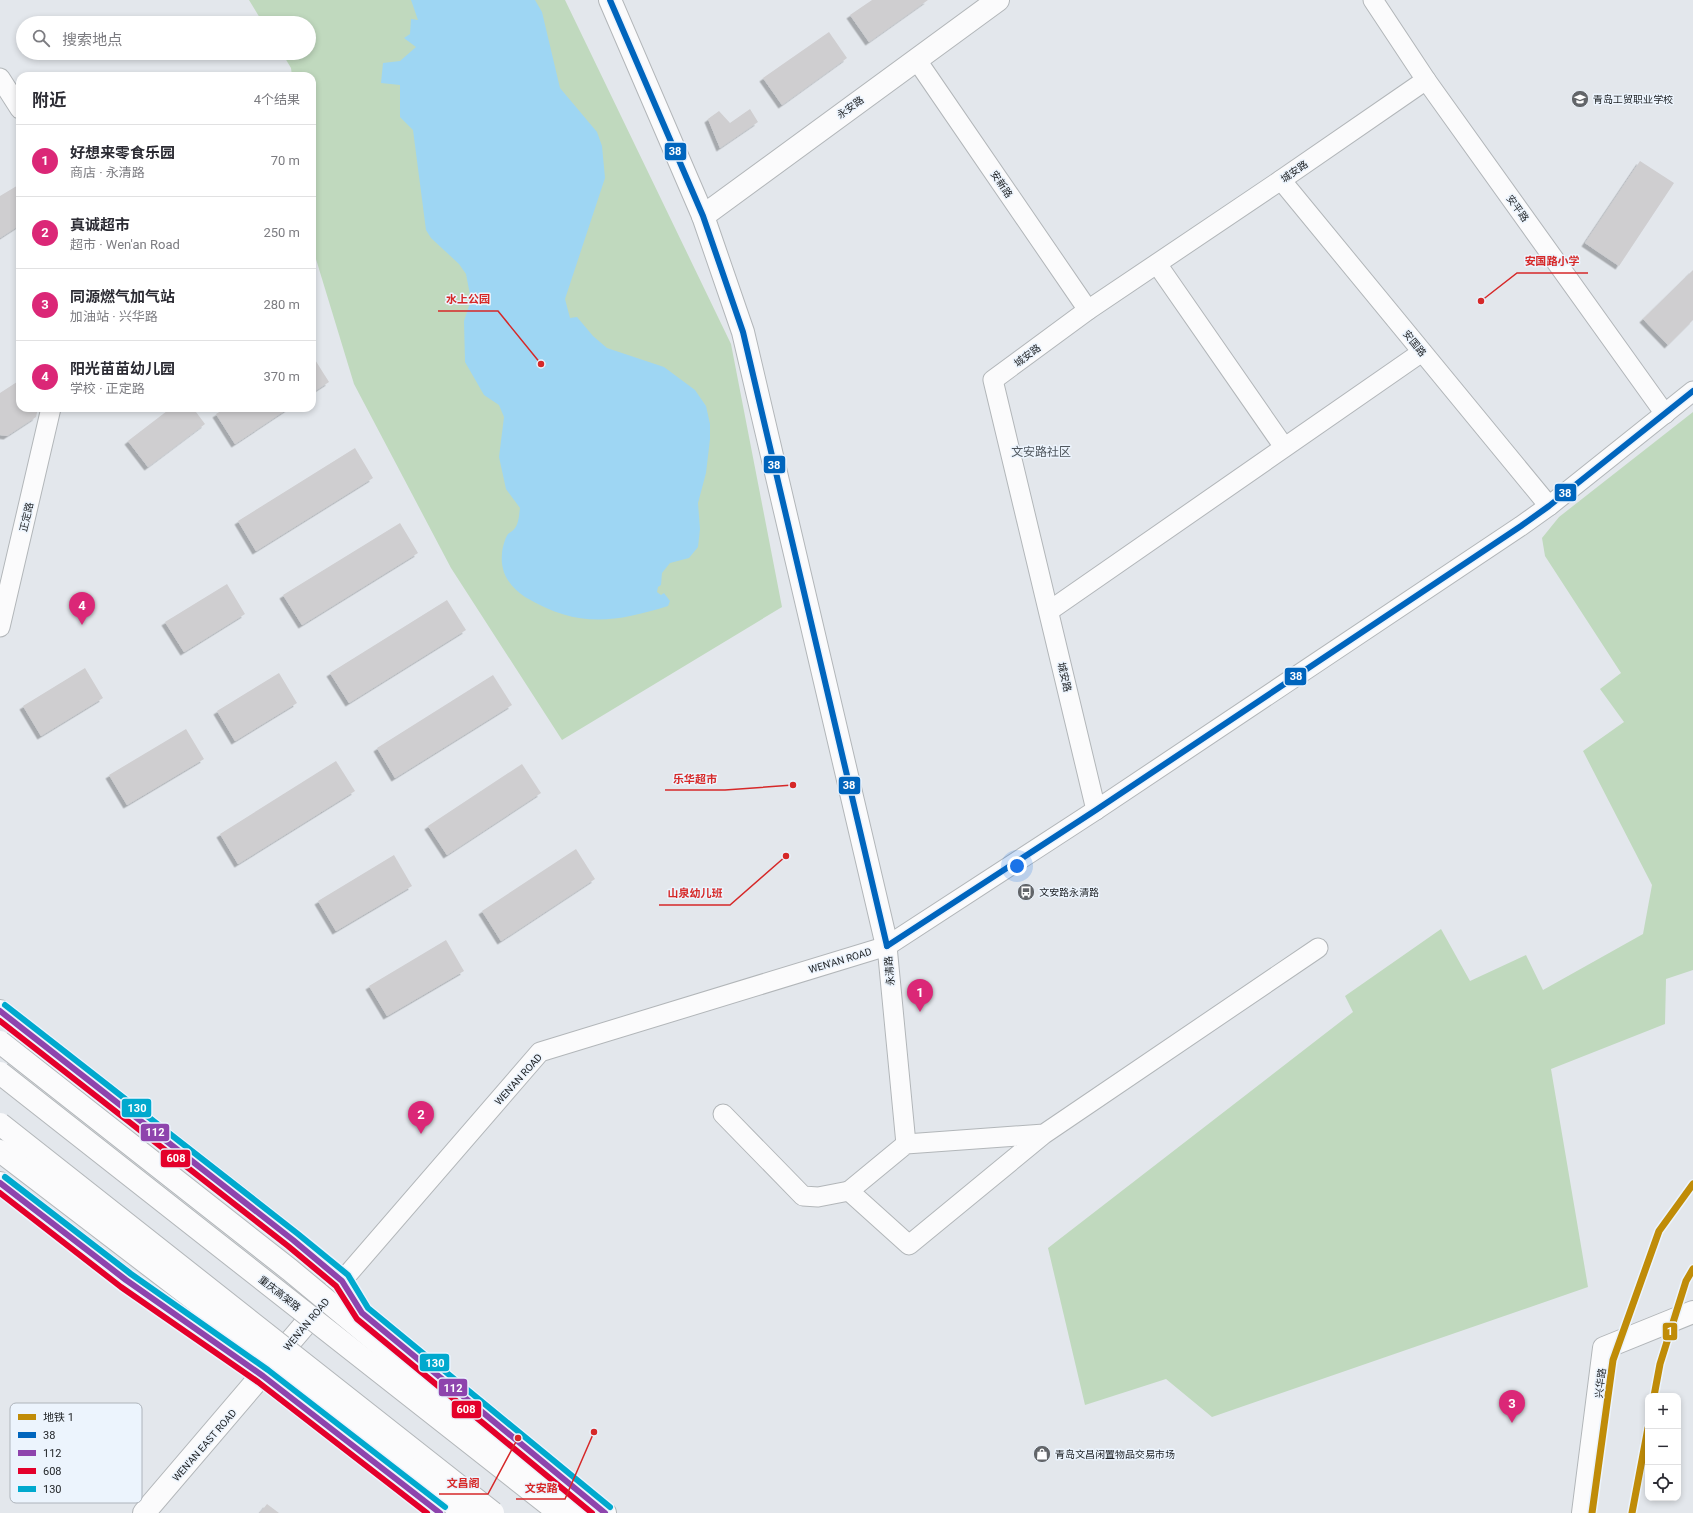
<!DOCTYPE html>
<html lang="zh">
<head>
<meta charset="utf-8">
<style>
  :root { --surface:#fff; --page:#f2f2f3; --text:#2b2b33; --muted:#7c7c81; --line:#e1e1e2; --accent:#db2777 }
  body { margin:0; font-family:Roboto,"Noto Sans SC",sans-serif; background:var(--page); color:var(--text) }
  .controls { position:absolute; right:12px; bottom:12px; display:grid; overflow:hidden; border-radius:8px; box-shadow:0 2px 6px #0003 }
  .controls button { width:36px; height:36px; display:grid; place-items:center; padding:0; border:0; border-bottom:1px solid var(--line); background:var(--surface); color:var(--text); font:20px sans-serif }
  .you { position:absolute; left:1017px; top:866px; width:14px; height:14px; margin:-10px; border:3px solid #fff; border-radius:50%; background:#1a73e8; box-shadow:0 0 0 6px #1a73e833 }
  .badge { display:grid; place-items:center; width:26px; height:26px; border-radius:50%; background:var(--accent); color:#fff; font-size:13px; font-weight:700 }
  .pin { position:absolute; translate:-50% -33px; filter:drop-shadow(0 1px 2px #0008) }
  .pin::after { content:''; position:absolute; top:21px; width:14px; height:12px; background:inherit; clip-path:polygon(0 0,100% 0,50% 100%) }
  .list { margin:0; padding:0; list-style:none }
  h2 { display:flex; justify-content:space-between; align-items:center; height:52px; margin:0; padding:0 16px; font-size:17px }
  h2 small { font-size:13px; font-weight:400; color:var(--muted) }
  .list li { display:grid; grid-template-columns:26px 1fr auto; gap:12px; align-items:center; box-sizing:border-box; height:72px; padding:0 16px; border-top:1px solid var(--line) }
  .list b { display:block; font-size:15px; white-space:nowrap }
  .list p { margin:0; font-size:13px; white-space:nowrap; color:var(--muted) }
  .list em { font-size:13px; font-style:normal; color:var(--muted) }
  .icon { flex:none; width:22px; height:22px; fill:none; stroke:currentColor; stroke-width:2; stroke-linecap:round; stroke-linejoin:round }
  .map { position:relative; flex:none; width:1693px; height:1513px; overflow:hidden }
  .search { position:absolute; background:var(--surface); box-shadow:0 2px 6px #0003; left:16px; top:16px; width:300px; height:44px; display:flex; align-items:center; gap:10px; box-sizing:border-box; padding:0 14px; border-radius:22px; color:var(--muted); font-size:15px }
  .panel { position:absolute; background:var(--surface); box-shadow:0 2px 6px #0003; left:16px; top:72px; width:300px; height:340px; border-radius:12px }
  .map>svg:first-child { display:block }
  .green { fill:#c0d9be }
  .water { fill:#9ed6f3 }
  .building { fill:#cfced0; filter:url(#shadow) }
  .lines { fill:none; stroke-linecap:round; stroke-linejoin:round }
  .minor-casing { stroke:#b2b6b9; stroke-width:21 }
  .tertiary-casing { stroke:#b2b6b9; stroke-width:24 }
  .primary-casing { stroke:#b2b6b9; stroke-width:24 }
  .minor { stroke:#fbfbfc; stroke-width:19 }
  .tertiary { stroke:#fbfbfc; stroke-width:22 }
  .primary { stroke:#fbfbfc; stroke-width:22 }
  .trunk-bridge-casing { stroke:#b2b6b9; stroke-width:24; stroke-linecap:butt }
  .trunk-bridge { stroke:#fbfbfc; stroke-width:22 }
  .bus-1-casing { stroke:#ecf4fd; stroke-width:9 }
  .bus-2-casing { stroke:#ecf4fd; stroke-width:9 }
  .bus-3-casing { stroke:#ecf4fd; stroke-width:9 }
  .bus-4-casing { stroke:#ecf4fd; stroke-width:9 }
  .bus-1 { stroke:#0065bd; stroke-width:6 }
  .bus-2 { stroke:#8e44ad; stroke-width:6 }
  .bus-3 { stroke:#e4002b; stroke-width:6 }
  .bus-4 { stroke:#00a9ce; stroke-width:6 }
  .metro-1-casing { stroke:#ecf4fd; stroke-width:10 }
  .metro-1 { stroke:#c08c08; stroke-width:7 }
  .labels { text-anchor:middle; stroke-width:3; stroke-linejoin:round; paint-order:stroke }
  .poi-label { font-size:10px; fill:#1c1f22; stroke:#ecf4fd; text-anchor:start }
  .street-label { font-size:10px; fill:#1c1f22; stroke:#ecf4fd }
  .quarter-label { font-size:12px; fill:#4e555c; stroke:#ecf4fd }
  .key { fill:#ecf4fd; stroke:#aeb4bb; stroke-width:1 }
  .key-label { font-size:11px; fill:#1c1f22 }
  .leader { fill:none; stroke:#d62828; stroke-width:1.5 }
  .callout-dot { fill:#d62828; stroke:#ecf4fd; stroke-width:1.5 }
  .callout-label { font-size:11px; text-anchor:middle; font-weight:bold; fill:#d62828; stroke:#ecf4fd; stroke-width:3; stroke-linejoin:round; paint-order:stroke }
  .line-badge { stroke:#ecf4fd; stroke-width:1.5 }
  .badge-label { font-size:11px; text-anchor:middle; font-weight:bold; fill:#fff }
</style>
</head>
<body>
<div class="map">
<svg width="1693" height="1513" viewBox="0 0 1693 1513">
  <defs>
    <filter id="shadow"><feDropShadow dx="-3.5" dy="3.5" stdDeviation="0" flood-color="#0004"/></filter>
  </defs>
  <rect width="100%" height="100%" fill="#e3e7ec"/>
  <g class="green">
    <polygon points="249,0 565,0 731,344 782,607 562,740 451,568 354,384 312,246 312,76 292,76 291,68 282,53 309,53 309,23 263,23"/>
    <polygon points="1693,412 1693,970 1666,979 1665,1024 1551,1069 1588,1287 1212,1417 1166,1379 1085,1405 1048,1248 1353,1012 1345,996 1441,929 1470,981 1526,955 1543,990 1643,934 1652,885 1583,751 1624,722 1600,689 1621,673 1545,556 1542,538 1559,517"/>
  </g>
  <path class="water" d="M411,0h124l7,12 18,76 37,44 5,14 3,32 -40,121 5,19 7,-1 16,19 14,12 57,19 31,23 11,16 4,18v15l-4,34 -8,30 2,26 -2,18 -9,11 -19,5 -8,10 -1,12 -3,2 -1,5 4,3 3,-2 6,8 -2,5c-55,17 -91,22 -143,-9 -15,-10 -25,-24 -23,-43 0,-5 3,-16 6,-20 2,-2 5,-3 7,-6 4,-5 4,-14 5,-20l-14,-19 -7,-32 5,-40 -5,-12 -15,-10 -19,-33 -1,-41 7,-21 -5,-26 -7,-10 -28,-26 -5,-8 -13,-100 -13,-13v-32l-19,-2 2,-20 17,-2 16,-14 -12,-9 6,-4 1,-15 7,1z"/>
  <g class="building">
    <polygon points="872,0 928,0 869,42 850,15"/>
    <polygon points="829,32 847,58 782,105 763,78"/>
    <polygon points="750,109 758,122 720,148 708,119 719,111 730,123"/>
    <polygon points="1640,161 1674,183 1619,266 1585,243"/>
    <polygon points="20,184 20,225 0,238 0,196"/>
    <polygon points="1693,270 1693,320 1668,345 1643,319"/>
    <polygon points="312,355 329,382 312,393"/>
    <polygon points="20,380 20,408 38,408 36,417 7,436 0,435 0,393"/>
    <polygon points="171,408 193,408 205,424 148,467 128,441"/>
    <polygon points="226,408 289,408 235,444 216,414"/>
    <polygon points="355,448 373,478 256,551 238,521"/>
    <polygon points="400,523 418,553 302,625 283,595"/>
    <polygon points="227,584 245,614 184,652 165,622"/>
    <polygon points="447,600 466,630 349,703 330,673"/>
    <polygon points="85,668 103,698 41,736 23,706"/>
    <polygon points="279,673 297,703 235,741 217,711"/>
    <polygon points="493,675 512,705 395,778 377,748"/>
    <polygon points="186,729 204,759 127,805 109,775"/>
    <polygon points="336,761 355,791 238,864 220,834"/>
    <polygon points="522,764 541,793 447,855 428,826"/>
    <polygon points="576,849 595,879 501,941 482,911"/>
    <polygon points="394,855 412,886 336,931 318,901"/>
    <polygon points="446,940 464,971 387,1016 369,986"/>
    <polygon points="267,1504 279,1513 260,1513"/>
  </g>
  <g class="lines">
    <defs>
      <g id="minor">
        <polyline points="1373,0 1426,80 1665,414"/>
        <polyline points="916,59 1088,310"/>
        <polyline points="0,78 20,109"/>
        <polyline points="1281,180 1549,506"/>
        <polyline points="1157,264 1284,447"/>
        <polyline points="1049,611 1422,352"/>
        <polyline points="0,627 51,408"/>
        <polyline points="1096,810 993,380 1088,310 1281,180 1426,80"/>
        <polyline points="887,946 906,1144"/>
        <polyline points="723,1114 803,1196 818,1197 849,1191"/>
        <polyline points="1044,1134 906,1144 849,1191 909,1245 1044,1134 1318,948"/>
        <polyline points="342,1281 540,1052 887,946 1096,810 1521,526 1549,506 1693,391"/>
      </g>
      <g id="tertiary">
        <polyline points="610,0 703,216 743,332 887,946"/>
        <polyline points="703,216 998,0"/>
        <polyline points="144,1513 342,1281"/>
        <polyline points="1583,1513 1604,1348 1693,1312"/>
      </g>
      <g id="primary">
        <polyline points="0,1011 293,1240 342,1281 362,1313 605,1513"/>
        <polyline points="0,1183 126,1280 263,1376 440,1513"/>
      </g>
    </defs>
    <use href="#minor" class="minor-casing"/>
    <use href="#tertiary" class="tertiary-casing"/>
    <use href="#primary" class="primary-casing"/>
    <use href="#minor" class="minor"/>
    <use href="#tertiary" class="tertiary"/>
    <use href="#primary" class="primary"/>
    <defs>
      <g id="trunk-bridge">
        <polyline points="0,1042 290,1270 536,1474 577,1513"/>
        <polyline points="0,1073 557,1511"/>
        <polyline points="0,1124 493,1513"/>
        <polyline points="0,1151 229,1326 464,1513"/>
      </g>
    </defs>
    <use href="#trunk-bridge" class="trunk-bridge-casing"/>
    <use href="#trunk-bridge" class="trunk-bridge"/>
    <defs>
      <g id="bus-1">
        <polyline points="610,0 703,216 743,332 887,946"/>
        <polyline points="887,946 1096,810 1521,526 1549,506 1693,391"/>
      </g>
      <g id="bus-2">
        <polyline points="0,1011 293,1240 342,1281 362,1313 605,1513"/>
        <polyline points="0,1183 126,1280 263,1376 440,1513"/>
      </g>
      <g id="bus-3">
        <polyline points="0,1021 288,1246 336,1286 357,1319 592,1513"/>
        <polyline points="0,1193 121,1287 258,1382 427,1513"/>
      </g>
      <g id="bus-4">
        <polyline points="5,1005 298,1234 348,1275 368,1308 610,1507"/>
        <polyline points="5,1177 131,1274 268,1370 445,1507"/>
      </g>
    </defs>
    <use href="#bus-1" class="bus-1-casing"/>
    <use href="#bus-2" class="bus-2-casing"/>
    <use href="#bus-3" class="bus-3-casing"/>
    <use href="#bus-4" class="bus-4-casing"/>
    <use href="#bus-1" class="bus-1"/>
    <use href="#bus-2" class="bus-2"/>
    <use href="#bus-3" class="bus-3"/>
    <use href="#bus-4" class="bus-4"/>
    <defs>
      <g id="metro-1">
        <polyline points="1654,1396 1660,1364 1686,1281 1693,1269"/>
        <polyline points="1592,1513 1613,1360 1659,1231 1693,1184"/>
        <polyline points="1632,1513 1648,1428"/>
      </g>
    </defs>
    <use href="#metro-1" class="metro-1-casing"/>
    <use href="#metro-1" class="metro-1"/>
  </g>
  <defs>
    <symbol id="school-disc" viewBox="-11 -11 22 22"><circle r="9.5" fill="#626569" stroke="#ecf4fd"/><path d="M0-5L7-2L0 1L-7-2ZM-4 1L0 2.5L4 1V4Q0 6-4 4Z" fill="#fff"/></symbol>
    <symbol id="bus-disc" viewBox="-11 -11 22 22"><circle r="9.5" fill="#626569" stroke="#ecf4fd"/><path d="M-5-6H5V4H4V6H2V4H-2V6H-4V4H-5ZM-3.5-4V0h7V-4ZM-3.5 1.2v1.5H-2V1.2ZM2 1.2v1.5H3.5V1.2Z" fill="#fff"/></symbol>
    <symbol id="shop-disc" viewBox="-11 -11 22 22"><circle r="9.5" fill="#626569" stroke="#ecf4fd"/><path d="M-5-2.5h2.3a2.7 3.5 0 0 1 5.4 0H5L5.5 6h-11ZM-1.5-2.5h3a1.5 2.3 0 0 0-3 0Z" fill="#fff"/></symbol>
  </defs>
  <g fill-rule="evenodd">
    <use href="#school-disc" x="1570" y="89" width="20" height="20"/>
    <use href="#bus-disc" x="1016" y="882" width="20" height="20"/>
    <use href="#shop-disc" x="1032" y="1444" width="20" height="20"/>
  </g>
  <g class="labels">
    <g class="poi-label">
      <text x="1593" y="103">青岛工贸职业学校</text>
      <text x="1039" y="896">文安路永清路</text>
      <text x="1055" y="1458">青岛文昌闲置物品交易市场</text>
    </g>
    <g class="street-label">
      <text transform="translate(850 107) rotate(-36)" y="4">永安路</text>
      <text transform="translate(1294 171) rotate(-35)" y="4">城安路</text>
      <text transform="translate(1002 184) rotate(56)" y="4">安新路</text>
      <text transform="translate(1518 208) rotate(54)" y="4">安平路</text>
      <text transform="translate(1415 343) rotate(51)" y="4">安国路</text>
      <text transform="translate(1027 355) rotate(-37)" y="4">城安路</text>
      <text transform="translate(26 517) rotate(-77)" y="4">正定路</text>
      <text transform="translate(1065 677) rotate(77)" y="4">城安路</text>
      <text transform="translate(840 960) rotate(-17)" y="4">WEN'AN ROAD</text>
      <text transform="translate(889 971) rotate(-95)" y="4">永清路</text>
      <text transform="translate(518 1079) rotate(-48)" y="4">WEN'AN ROAD</text>
      <text transform="translate(280 1293) rotate(38)" y="4">重庆高架路</text>
      <text transform="translate(306 1324) rotate(-50)" y="4">WEN'AN ROAD</text>
      <text transform="translate(1600 1383) rotate(-83)" y="4">兴华路</text>
      <text transform="translate(204 1445) rotate(-49)" y="4">WEN'AN EAST ROAD</text>
    </g>
    <g class="quarter-label">
      <text x="1041" y="456">文安路社区</text>
    </g>
  </g>
  <rect x="10" y="1403" width="132" height="100" rx="6" class="key"/>
  <rect x="18" y="1414" width="18" height="6" fill="#c08c08"/>
  <rect x="18" y="1432" width="18" height="6" fill="#0065bd"/>
  <rect x="18" y="1450" width="18" height="6" fill="#8e44ad"/>
  <rect x="18" y="1468" width="18" height="6" fill="#e4002b"/>
  <rect x="18" y="1486" width="18" height="6" fill="#00a9ce"/>
  <g class="key-label">
    <text x="43" y="1421">地铁 1</text>
    <text x="43" y="1439">38</text>
    <text x="43" y="1457">112</text>
    <text x="43" y="1475">608</text>
    <text x="43" y="1493">130</text>
  </g>
  <path class="leader" d="M1481 301L1517 273H1588M541 364L498 311H438M793 785L725 790H665M786 856L730 905H659M518 1438L488 1494H439M594 1432L565 1499H516"/>
  <g class="callout-dot">
    <circle cx="1481" cy="301" r="4"/>
    <circle cx="541" cy="364" r="4"/>
    <circle cx="793" cy="785" r="4"/>
    <circle cx="786" cy="856" r="4"/>
    <circle cx="518" cy="1438" r="4"/>
    <circle cx="594" cy="1432" r="4"/>
  </g>
  <g class="callout-label">
    <text x="1552" y="265">安国路小学</text>
    <text x="468" y="303">水上公园</text>
    <text x="695" y="783">乐华超市</text>
    <text x="695" y="897">山泉幼儿班</text>
    <text x="463" y="1487">文昌阁</text>
    <text x="541" y="1492">文安路</text>
  </g>
  <g class="line-badge">
    <rect x="664" y="142" width="23" height="19" rx="4" fill="#0065bd"/>
    <rect x="763" y="455" width="23" height="19" rx="4" fill="#0065bd"/>
    <rect x="1554" y="483" width="23" height="19" rx="4" fill="#0065bd"/>
    <rect x="1284" y="667" width="23" height="19" rx="4" fill="#0065bd"/>
    <rect x="838" y="776" width="23" height="19" rx="4" fill="#0065bd"/>
    <rect x="121" y="1098" width="31" height="20" rx="4" fill="#00a9ce"/>
    <rect x="140" y="1123" width="30" height="19" rx="4" fill="#8e44ad"/>
    <rect x="160" y="1149" width="31" height="19" rx="4" fill="#e4002b"/>
    <rect x="1662" y="1322" width="16" height="19" rx="4" fill="#c08c08"/>
    <rect x="419" y="1353" width="31" height="19" rx="4" fill="#00a9ce"/>
    <rect x="438" y="1378" width="30" height="19" rx="4" fill="#8e44ad"/>
    <rect x="451" y="1400" width="31" height="19" rx="4" fill="#e4002b"/>
  </g>
  <g class="badge-label">
    <text x="675" y="155">38</text>
    <text x="774" y="469">38</text>
    <text x="1565" y="497">38</text>
    <text x="1296" y="680">38</text>
    <text x="849" y="789">38</text>
    <text x="137" y="1112">130</text>
    <text x="155" y="1136">112</text>
    <text x="176" y="1162">608</text>
    <text x="1670" y="1335">1</text>
    <text x="435" y="1367">130</text>
    <text x="453" y="1392">112</text>
    <text x="466" y="1413">608</text>
  </g>
</svg>
<div class="controls">
<button>+</button>
<button>−</button>
<button><svg class="icon" aria-label="locate" viewBox="0 0 24 24"><circle cx="12" cy="12" r="6"/><path d="M12 2v4M12 18v4M2 12h4M18 12h4"/></svg></button>
</div>
<div class="you"></div>
<div class="pin badge" style="left:920px;top:1012px">1</div>
<div class="pin badge" style="left:421px;top:1134px">2</div>
<div class="pin badge" style="left:1512px;top:1423px">3</div>
<div class="pin badge" style="left:82px;top:625px">4</div>
<div class="search"><svg class="icon" aria-label="search" viewBox="0 0 24 24"><circle cx="10" cy="10" r="6"/><path d="M15 15l6 6"/></svg>搜索地点</div>
<section class="panel">
<h2>附近<small>4个结果</small></h2>
<ul class="list">
<li><span class="badge">1</span><div><b>好想来零食乐园</b><p>商店 · 永清路</p></div><em>70 m</em></li>
<li><span class="badge">2</span><div><b>真诚超市</b><p>超市 · Wen'an Road</p></div><em>250 m</em></li>
<li><span class="badge">3</span><div><b>同源燃气加气站</b><p>加油站 · 兴华路</p></div><em>280 m</em></li>
<li><span class="badge">4</span><div><b>阳光苗苗幼儿园</b><p>学校 · 正定路</p></div><em>370 m</em></li>
</ul>
</section>
</div>
</body>
</html>
